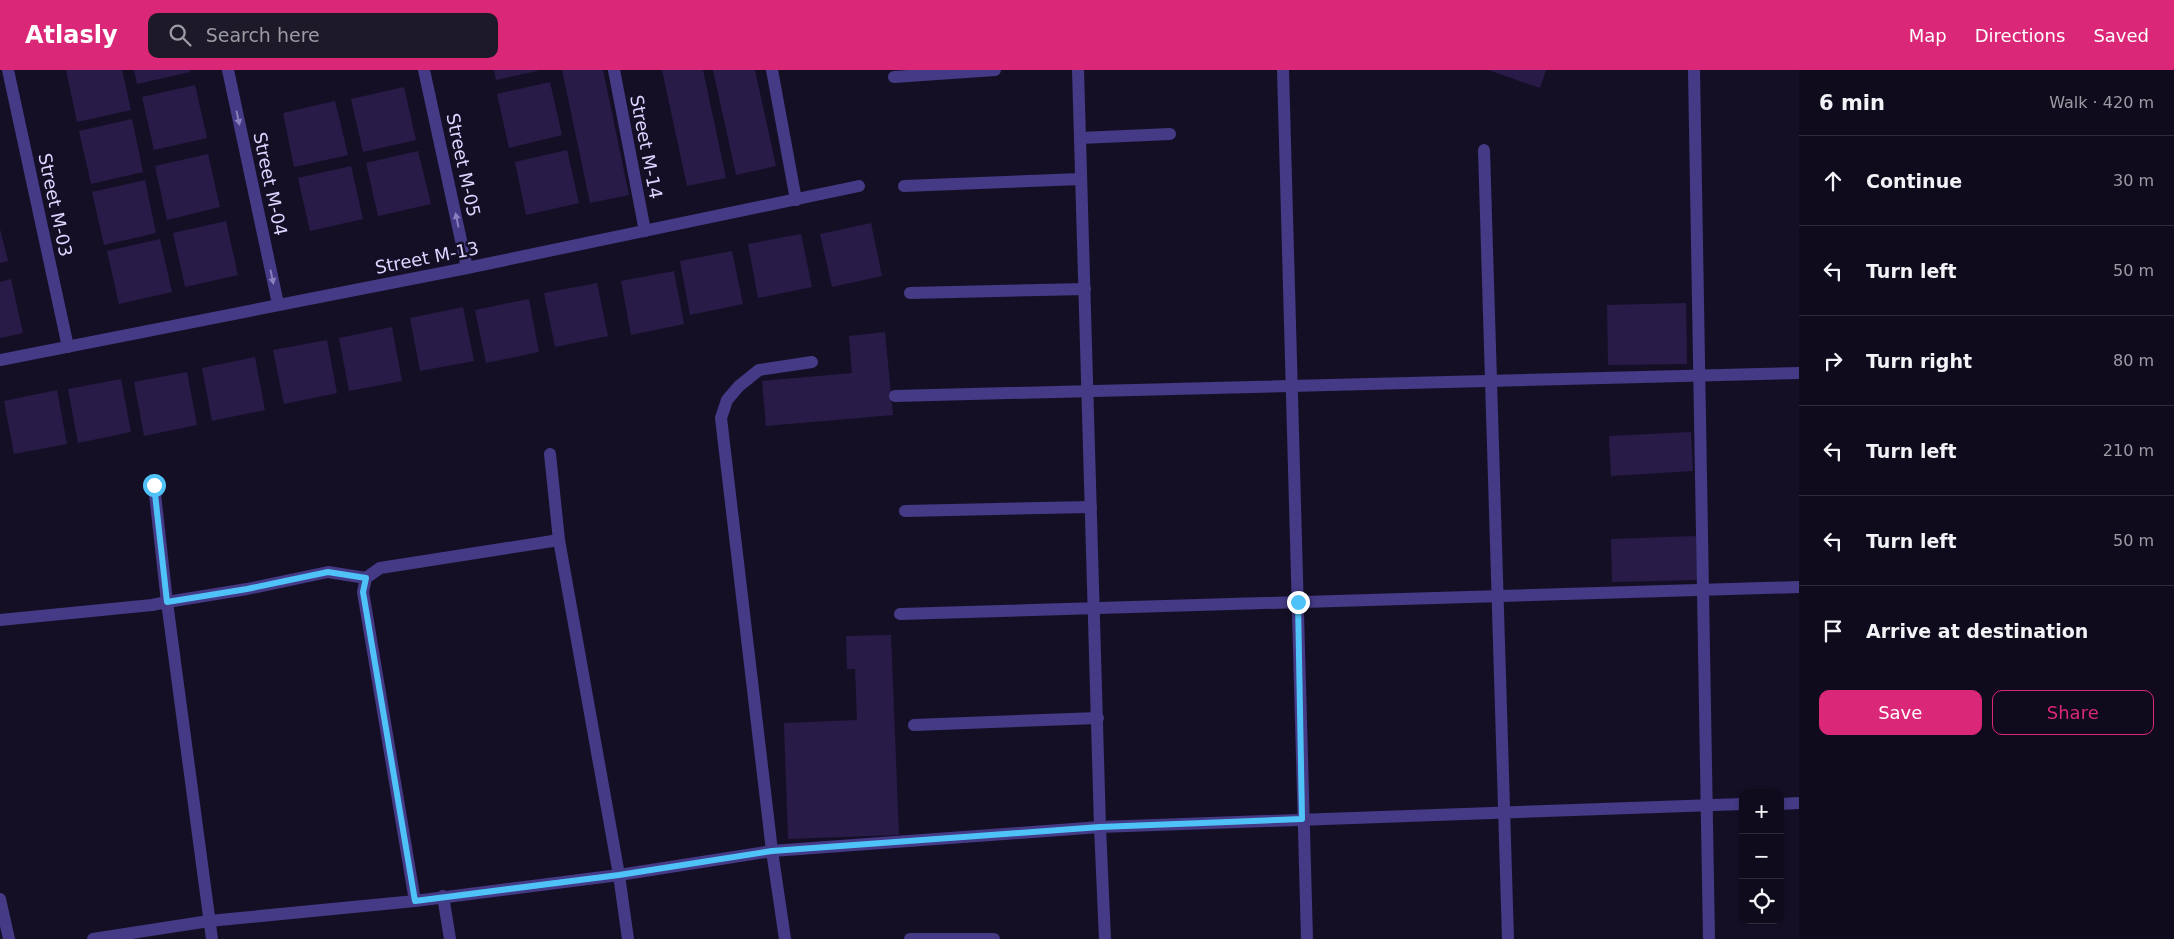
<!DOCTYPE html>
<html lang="en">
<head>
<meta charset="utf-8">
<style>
  :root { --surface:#100b1c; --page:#1e1929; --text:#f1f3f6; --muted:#9c9ba3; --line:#302b3b; --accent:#db2777 }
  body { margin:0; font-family:"DejaVu Sans",sans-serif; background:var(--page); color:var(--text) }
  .controls { position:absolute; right:15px; bottom:15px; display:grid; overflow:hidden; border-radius:10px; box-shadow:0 1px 4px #0004 }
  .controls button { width:45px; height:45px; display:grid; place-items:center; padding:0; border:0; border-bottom:1px solid var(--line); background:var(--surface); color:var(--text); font:25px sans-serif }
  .stop { position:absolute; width:15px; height:15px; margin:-11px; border:4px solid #4fc3f7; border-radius:50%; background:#fff }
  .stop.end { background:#4fc3f7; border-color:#fff; box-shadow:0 1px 5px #0008 }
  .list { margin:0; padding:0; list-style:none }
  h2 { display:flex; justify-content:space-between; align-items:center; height:65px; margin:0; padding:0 20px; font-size:21px }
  h2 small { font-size:16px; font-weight:400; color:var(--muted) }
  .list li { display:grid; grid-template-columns:32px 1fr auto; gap:15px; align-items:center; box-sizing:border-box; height:90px; padding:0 20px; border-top:1px solid var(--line) }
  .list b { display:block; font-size:19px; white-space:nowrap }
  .list em { font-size:16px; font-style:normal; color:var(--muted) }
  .actions { display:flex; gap:10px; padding:15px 20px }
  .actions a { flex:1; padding:11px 0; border:1px solid var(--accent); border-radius:10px; text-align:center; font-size:18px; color:var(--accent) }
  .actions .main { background:var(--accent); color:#fff }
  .icon { flex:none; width:28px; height:28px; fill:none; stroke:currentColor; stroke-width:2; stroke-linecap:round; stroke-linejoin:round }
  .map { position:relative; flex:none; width:1799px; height:869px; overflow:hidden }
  header { display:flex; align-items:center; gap:30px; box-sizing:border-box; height:70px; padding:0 25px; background:var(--accent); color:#fff }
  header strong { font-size:24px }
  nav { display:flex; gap:28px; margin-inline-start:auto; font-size:18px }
  .search { width:350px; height:45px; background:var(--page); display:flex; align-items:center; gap:12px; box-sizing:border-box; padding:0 18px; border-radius:10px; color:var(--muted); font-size:19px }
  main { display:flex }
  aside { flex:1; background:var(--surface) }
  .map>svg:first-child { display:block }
  .building { fill:#281b47 }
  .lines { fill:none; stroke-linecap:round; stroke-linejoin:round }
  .minor { stroke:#443a85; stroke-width:12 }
  .oneway { fill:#897fbc }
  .route { stroke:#4fc3f7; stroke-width:6 }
  .labels { text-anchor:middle; stroke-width:5; stroke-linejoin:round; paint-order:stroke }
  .street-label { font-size:18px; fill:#ddd4ff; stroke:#150f26 }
</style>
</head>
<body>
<header>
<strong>Atlasly</strong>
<div class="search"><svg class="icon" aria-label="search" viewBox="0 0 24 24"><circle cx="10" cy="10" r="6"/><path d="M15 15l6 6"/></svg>Search here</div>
<nav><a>Map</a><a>Directions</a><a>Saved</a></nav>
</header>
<main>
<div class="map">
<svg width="1799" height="869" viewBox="0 0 1799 869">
  <rect width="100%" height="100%" fill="#150f26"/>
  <g class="building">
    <polygon points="66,0 122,0 131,40 77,52"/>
    <polygon points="134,0 190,0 190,2 137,14"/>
    <polygon points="494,0 537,0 537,1 496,10"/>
    <polygon points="562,0 603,0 629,125 590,133"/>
    <polygon points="662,0 703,0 726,108 687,116"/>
    <polygon points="713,0 755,0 776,96 736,105"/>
    <polygon points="1488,0 1546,0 1540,18"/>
    <polygon points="550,12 562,65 509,78 497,24"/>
    <polygon points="195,15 207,68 154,80 142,27"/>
    <polygon points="404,17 416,70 363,82 351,29"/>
    <polygon points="335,31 348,85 294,97 283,43"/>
    <polygon points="132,49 143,102 91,114 79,61"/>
    <polygon points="567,80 579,133 526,145 515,92"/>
    <polygon points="418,81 431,134 378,146 366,93"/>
    <polygon points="208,84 220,137 167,150 155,96"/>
    <polygon points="351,96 363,149 310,161 298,108"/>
    <polygon points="145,110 156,163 104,175 92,122"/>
    <polygon points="226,151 238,205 185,217 173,163"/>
    <polygon points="871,153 882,206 832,217 820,164"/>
    <polygon points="0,159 8,191 0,193"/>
    <polygon points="801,164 812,217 758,228 748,174"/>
    <polygon points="160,169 172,222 119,234 107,181"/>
    <polygon points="732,181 743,234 690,245 680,191"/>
    <polygon points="674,201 684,254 631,265 621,211"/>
    <polygon points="11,209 23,263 0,268 0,212"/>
    <polygon points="597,213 608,266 555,277 544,223"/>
    <polygon points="529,229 539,282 486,293 475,240"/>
    <polygon points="1686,233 1687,294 1608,295 1607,235"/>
    <polygon points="463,237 474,291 420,301 410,248"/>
    <polygon points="392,257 402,311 349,321 339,268"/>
    <polygon points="885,262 893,345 766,356 762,311 852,303 849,266"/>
    <polygon points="327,270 337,323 284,334 273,280"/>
    <polygon points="255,287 265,340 212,351 202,298"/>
    <polygon points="187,302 197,355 144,366 134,312"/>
    <polygon points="121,309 131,362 78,373 68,319"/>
    <polygon points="57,320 67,374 14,384 4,331"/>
    <polygon points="1691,362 1693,401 1611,406 1609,366"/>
    <polygon points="1696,466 1697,510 1612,512 1611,469"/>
    <polygon points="891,565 899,765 788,769 784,653 857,650 855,599 847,599 846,566"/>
  </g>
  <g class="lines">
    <g class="minor">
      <polyline points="8,0 68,277"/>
      <polyline points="228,0 278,234"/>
      <polyline points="424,0 467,198"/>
      <polyline points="614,0 645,161"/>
      <polyline points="772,0 796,130"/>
      <polyline points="1078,0 1100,757 1105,869"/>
      <polyline points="1283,0 1307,869"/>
      <polyline points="1694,0 1709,869"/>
      <polyline points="894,7 995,0"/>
      <polyline points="1080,68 1170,64"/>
      <polyline points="1484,80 1508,869"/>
      <polyline points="904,116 1081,109"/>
      <polyline points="910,223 1085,219"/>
      <polyline points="0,290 467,198 859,116"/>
      <polyline points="895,326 1799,303"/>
      <polyline points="550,384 559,470 619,805 628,869"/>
      <polyline points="154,415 167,532 247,519 328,502 366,508"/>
      <polyline points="905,441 1091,437"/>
      <polyline points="900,544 1799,517"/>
      <polyline points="0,550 152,535 167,532 212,869"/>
      <polyline points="914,655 1098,648"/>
      <polyline points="1780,734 1799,733"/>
      <polyline points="443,826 450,869"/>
      <polyline points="0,829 9,869"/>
      <polyline points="415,831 363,522 366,508 380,498 559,470"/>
      <polyline points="93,869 209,851 415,831 619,805 772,781 1100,757 1743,734"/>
      <polyline points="785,869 772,781 721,348 727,330 739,316 759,300 812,292"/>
      <polyline points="910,869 994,869"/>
    </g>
  </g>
  <defs><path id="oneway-solid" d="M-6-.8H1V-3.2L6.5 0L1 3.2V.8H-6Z" transform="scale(1.25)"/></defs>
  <g class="oneway">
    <use href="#oneway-solid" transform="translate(238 48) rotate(78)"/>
    <use href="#oneway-solid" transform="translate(457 150) rotate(-102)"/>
    <use href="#oneway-solid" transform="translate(272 207) rotate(78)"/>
  </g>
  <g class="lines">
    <polyline class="route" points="154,415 167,532 247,519 328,502 366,508 363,522 415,831 619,805 772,781 1100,757 1302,749 1298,532"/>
  </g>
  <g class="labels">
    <g class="street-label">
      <text transform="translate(646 77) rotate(79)" y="6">Street M-14</text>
      <text transform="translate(463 95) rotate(78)" y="6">Street M-05</text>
      <text transform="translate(270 114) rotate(78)" y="6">Street M-04</text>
      <text transform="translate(55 135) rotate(78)" y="6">Street M-03</text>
      <text transform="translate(427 188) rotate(-11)" y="6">Street M-13</text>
    </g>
  </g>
</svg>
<div class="controls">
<button>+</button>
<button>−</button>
<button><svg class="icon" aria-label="locate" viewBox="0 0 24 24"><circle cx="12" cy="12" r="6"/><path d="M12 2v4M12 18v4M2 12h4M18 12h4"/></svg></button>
</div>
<div class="stop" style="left:154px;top:415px"></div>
<div class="stop end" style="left:1298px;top:532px"></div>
</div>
<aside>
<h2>6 min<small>Walk · 420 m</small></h2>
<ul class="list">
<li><svg class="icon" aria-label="ahead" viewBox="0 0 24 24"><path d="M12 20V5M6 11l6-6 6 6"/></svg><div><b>Continue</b></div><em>30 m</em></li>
<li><svg class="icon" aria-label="left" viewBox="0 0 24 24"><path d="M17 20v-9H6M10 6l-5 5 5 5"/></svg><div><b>Turn left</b></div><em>50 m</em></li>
<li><svg class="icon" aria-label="right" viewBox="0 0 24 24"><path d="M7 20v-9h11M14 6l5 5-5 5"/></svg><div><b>Turn right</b></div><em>80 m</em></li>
<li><svg class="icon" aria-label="left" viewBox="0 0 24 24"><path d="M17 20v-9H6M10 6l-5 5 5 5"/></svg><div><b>Turn left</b></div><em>210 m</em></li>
<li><svg class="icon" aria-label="left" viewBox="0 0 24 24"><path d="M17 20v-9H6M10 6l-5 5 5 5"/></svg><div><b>Turn left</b></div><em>50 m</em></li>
<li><svg class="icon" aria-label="arrive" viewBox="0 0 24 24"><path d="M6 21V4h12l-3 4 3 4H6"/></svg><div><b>Arrive at destination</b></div></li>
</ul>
<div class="actions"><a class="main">Save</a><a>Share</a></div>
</aside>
</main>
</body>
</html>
